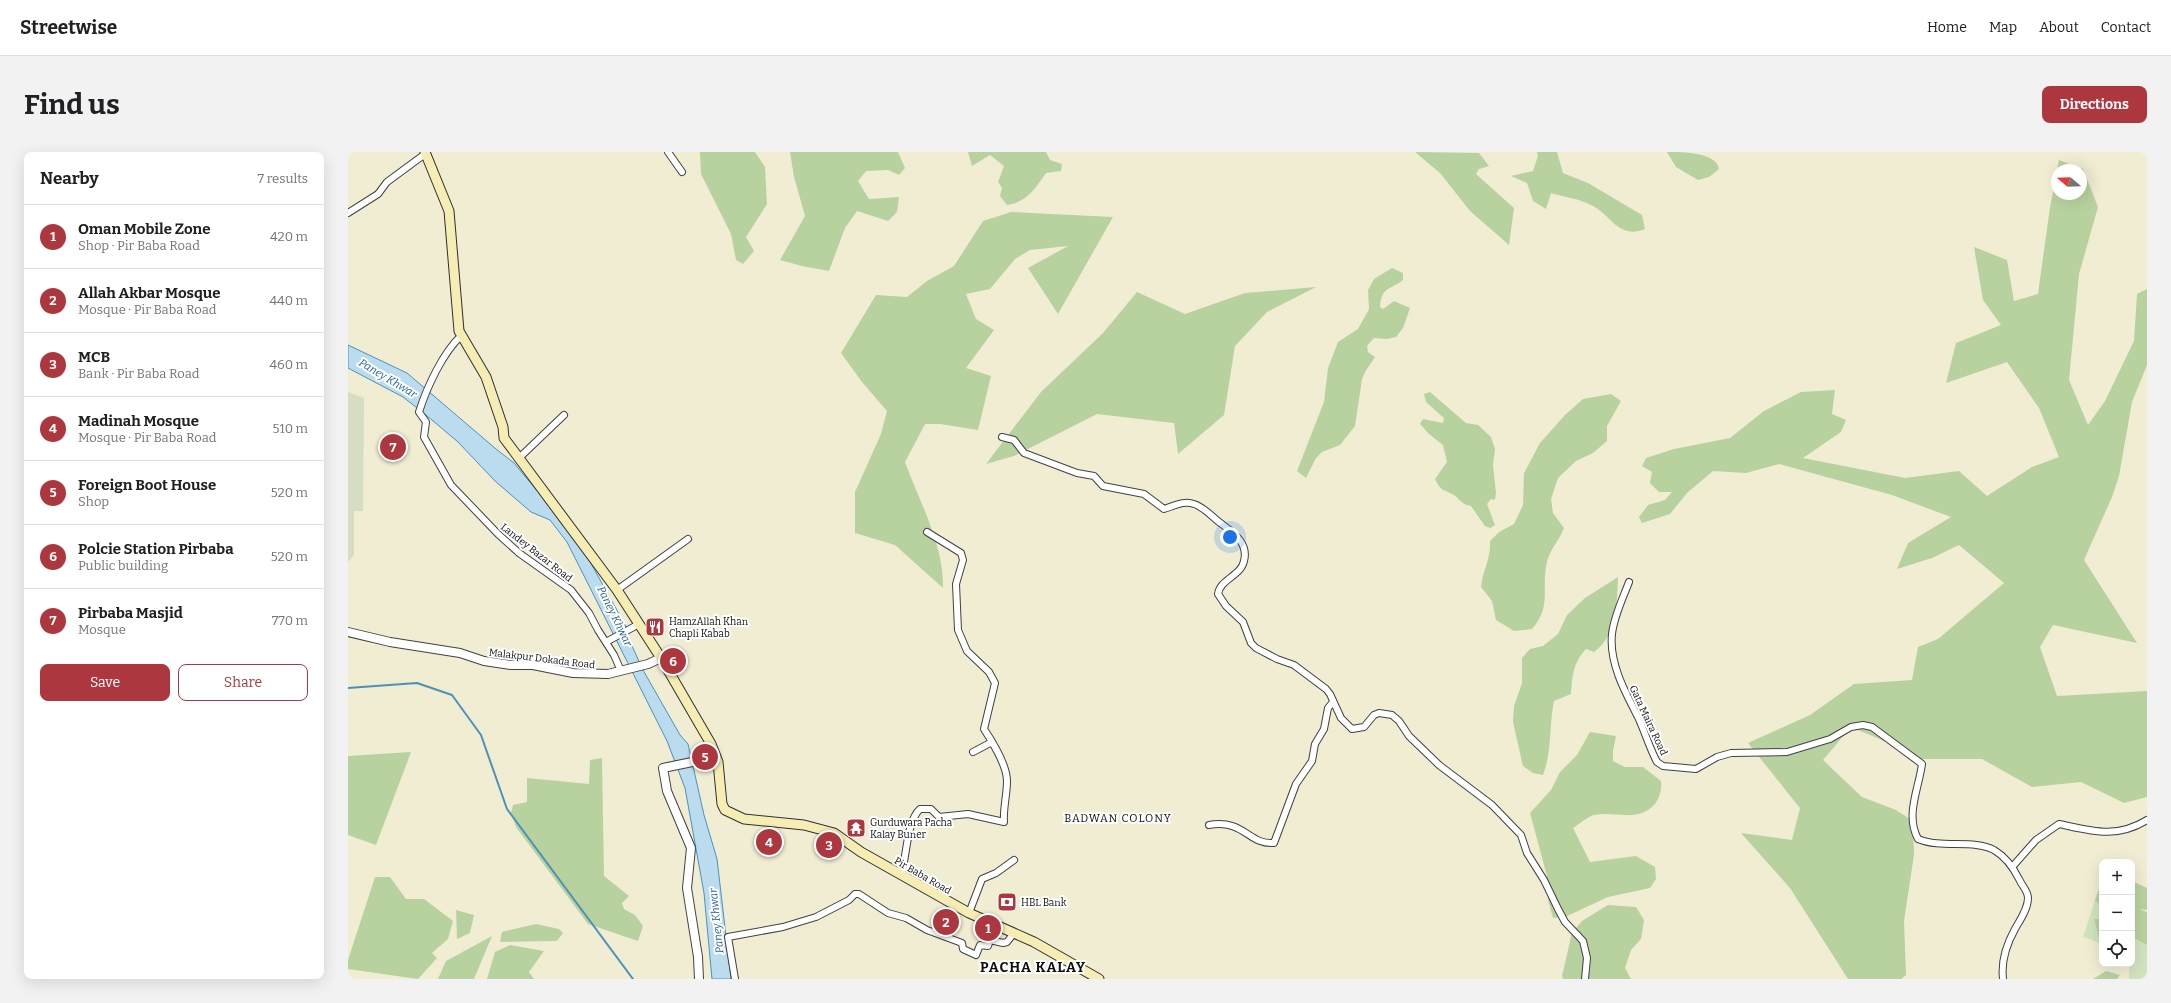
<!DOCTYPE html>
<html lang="en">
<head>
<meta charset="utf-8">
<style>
  :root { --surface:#fff; --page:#f2f2f2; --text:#202124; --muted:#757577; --line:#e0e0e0; --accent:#ad373e }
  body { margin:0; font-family:Bitter,serif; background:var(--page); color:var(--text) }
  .controls { position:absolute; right:12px; bottom:12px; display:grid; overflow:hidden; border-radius:8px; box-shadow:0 4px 16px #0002 }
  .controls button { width:36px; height:36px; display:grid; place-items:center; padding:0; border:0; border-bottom:1px solid var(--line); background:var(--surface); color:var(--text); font:20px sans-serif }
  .compass { position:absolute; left:1703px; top:12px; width:36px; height:36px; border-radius:50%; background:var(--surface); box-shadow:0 4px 16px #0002; rotate:289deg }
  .you { position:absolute; left:882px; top:385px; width:14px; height:14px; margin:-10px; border:3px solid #fff; border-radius:50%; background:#1a73e8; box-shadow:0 0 0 6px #1a73e833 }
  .badge { display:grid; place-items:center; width:26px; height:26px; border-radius:50%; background:var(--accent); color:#fff; font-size:13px; font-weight:700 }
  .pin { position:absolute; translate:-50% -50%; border:2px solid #fff; box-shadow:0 1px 4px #0006 }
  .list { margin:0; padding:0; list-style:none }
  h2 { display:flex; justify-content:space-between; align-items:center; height:52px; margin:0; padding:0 16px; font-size:17px }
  h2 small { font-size:13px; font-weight:400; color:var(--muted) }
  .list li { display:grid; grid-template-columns:26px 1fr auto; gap:12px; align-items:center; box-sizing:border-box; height:64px; padding:0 16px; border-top:1px solid var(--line) }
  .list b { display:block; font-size:15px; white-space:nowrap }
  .list p { margin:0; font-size:13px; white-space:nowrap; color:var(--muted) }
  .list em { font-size:13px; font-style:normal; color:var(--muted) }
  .actions { display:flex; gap:8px; padding:12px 16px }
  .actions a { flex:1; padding:9px 0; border:1px solid var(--accent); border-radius:8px; text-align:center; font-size:14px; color:var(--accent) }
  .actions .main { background:var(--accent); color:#fff }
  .icon { flex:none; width:22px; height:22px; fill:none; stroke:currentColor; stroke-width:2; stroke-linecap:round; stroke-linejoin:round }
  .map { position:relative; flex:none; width:1799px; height:827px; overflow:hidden; border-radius:8px }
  header { display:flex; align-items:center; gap:24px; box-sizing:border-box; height:56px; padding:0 20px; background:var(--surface); border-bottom:1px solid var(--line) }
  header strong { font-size:19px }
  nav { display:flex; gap:22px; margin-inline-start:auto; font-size:14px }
  .intro { display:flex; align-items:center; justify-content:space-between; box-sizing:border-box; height:96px; padding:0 24px }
  h1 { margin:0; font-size:28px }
  .button { padding:10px 18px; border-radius:8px; background:var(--accent); color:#fff; font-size:14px; font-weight:700 }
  main { display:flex; gap:24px; padding:0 24px }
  aside { flex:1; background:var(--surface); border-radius:8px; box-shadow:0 4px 16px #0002 }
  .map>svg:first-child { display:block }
  .farmland { fill:#f0edd3; fill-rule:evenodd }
  .green { fill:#d2e4be }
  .forest { fill:#b7d29f }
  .cemetery { fill:#d5ddc3 }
  .water { fill:#bbdcee; stroke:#4b91bc }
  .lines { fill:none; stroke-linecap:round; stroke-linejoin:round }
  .stream { stroke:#4b91bc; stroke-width:2 }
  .minor-casing { stroke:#414141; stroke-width:8 }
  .tertiary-casing { stroke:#414141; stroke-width:10 }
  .secondary-casing { stroke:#303030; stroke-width:11 }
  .minor { stroke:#fff; stroke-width:6 }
  .tertiary { stroke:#fff; stroke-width:8 }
  .secondary { stroke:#f5edb3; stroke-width:9 }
  .labels { text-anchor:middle; stroke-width:4; stroke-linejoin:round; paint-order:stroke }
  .street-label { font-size:10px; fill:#0e0e0e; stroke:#fff }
  .poi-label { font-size:10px; fill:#0e0e0e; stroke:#fff; text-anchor:start }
  .water-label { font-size:11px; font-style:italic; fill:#266490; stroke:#fff }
  .neighbourhood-label { font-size:11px; letter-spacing:1px; fill:#0e0e0e; stroke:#fff }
  .district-label { font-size:14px; font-weight:bold; letter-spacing:1px; fill:#0e0e0e; stroke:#fff }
</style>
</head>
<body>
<header>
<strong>Streetwise</strong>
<nav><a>Home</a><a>Map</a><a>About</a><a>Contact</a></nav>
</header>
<div class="intro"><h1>Find us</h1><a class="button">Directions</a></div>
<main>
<aside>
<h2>Nearby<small>7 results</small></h2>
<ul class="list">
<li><span class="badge">1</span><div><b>Oman Mobile Zone</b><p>Shop · Pir Baba Road</p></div><em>420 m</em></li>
<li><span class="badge">2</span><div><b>Allah Akbar Mosque</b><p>Mosque · Pir Baba Road</p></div><em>440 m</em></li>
<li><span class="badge">3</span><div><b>MCB</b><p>Bank · Pir Baba Road</p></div><em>460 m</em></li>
<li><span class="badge">4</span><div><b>Madinah Mosque</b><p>Mosque · Pir Baba Road</p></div><em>510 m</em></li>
<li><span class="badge">5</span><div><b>Foreign Boot House</b><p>Shop</p></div><em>520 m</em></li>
<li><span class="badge">6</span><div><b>Polcie Station Pirbaba</b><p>Public building</p></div><em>520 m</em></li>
<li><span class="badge">7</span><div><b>Pirbaba Masjid</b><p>Mosque</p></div><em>770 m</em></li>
</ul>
<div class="actions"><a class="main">Save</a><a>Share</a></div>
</aside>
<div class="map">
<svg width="1799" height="827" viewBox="0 0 1799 827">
  <rect width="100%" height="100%" fill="#fdfaf0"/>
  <path class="farmland" d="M0,0h1799v827h-1799zM1709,18h24v24h-24zM1754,710h30v102h-30z"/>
  <g class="green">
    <polygon points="1747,748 1754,756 1754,769 1752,767 1746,768 1752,791 1735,785"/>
    <polygon points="1784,785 1799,793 1799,827 1781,827 1781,812 1784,812"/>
  </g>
  <g class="forest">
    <polygon points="352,0 407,0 417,15 419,52 398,85 406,99 395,112 388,108 383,82 353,22"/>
    <polygon points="442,0 550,0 557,16 551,23 540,18 518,19 510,29 521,47 551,45 549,60 540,69 509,59 497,76 481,119 454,114 432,108 457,64 446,25"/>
    <path d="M620,0h78l4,8 12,4 -1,7 -15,2c-11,16 -19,29 -39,32l-7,-9 2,-8 -4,-6 6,-16 -14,-11 -18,11z"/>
    <polygon points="1067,0 1131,1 1141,14 1131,17 1128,22 1166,56 1161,93 1122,59 1092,21"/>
    <path d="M1189,0h20l6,21 25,10 54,32 3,14c-27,11 -34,-15 -54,-24 -11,-6 -27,-8 -40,-12l-5,16 -13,-8 -6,-18 -16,-7 22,-5 5,-15z"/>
    <path d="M1319,0c16,0 49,0 52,17l-10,8 -11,3 -22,-13z"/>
    <polygon points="1711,8 1735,17 1750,55 1731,122 1721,228 1740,273 1757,249 1786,189 1789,142 1799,137 1799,213 1784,250 1771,324 1764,345 1736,408 1789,491 1705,473 1692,495 1709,544 1799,539 1799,645 1776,651 1733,630 1684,635 1634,607 1567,607 1548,594 1503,575 1475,608 1514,645 1548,658 1565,669 1566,703 1556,769 1558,823 1553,827 1500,827 1442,736 1393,681 1444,688 1452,656 1400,591 1462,563 1506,532 1564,528 1570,495 1590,487 1656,431 1611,393 1584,406 1549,417 1560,391 1603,365 1544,343 1431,312 1398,321 1365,319 1339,341 1322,362 1294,371 1291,365 1300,353 1317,348 1324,340 1311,340 1302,331 1304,320 1294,314 1298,306 1326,297 1382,286 1416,259 1453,240 1487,238 1484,262 1498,268 1493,280 1455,306 1557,326 1611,319 1639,344 1684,315 1711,305 1691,256 1659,210 1598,231 1608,191 1653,173 1635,148 1626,95 1659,108 1666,149 1690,142 1702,55 1709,20 1709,42 1733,42 1733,18 1709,18"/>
    <path d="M663,60l102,5 -55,97 -30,-46 40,-22 -38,4 -15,9 -25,30 -24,5 10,25 18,11 -28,38 25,8 -13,54 -38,-6h-15l-20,38c15,41 39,83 38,126l-48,-43 -40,-12v-41l26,-58 6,-23 -25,-29 -21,-29 35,-58 31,2 20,-16 27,-15 29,-45z"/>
    <path d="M1044,116l11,5v7c-13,10 -22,7 -23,27l3,2 11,-8 16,7 -7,20 -7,9 -9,2 -13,-1 -7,8 1,6 7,5 -10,15 -3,7 -7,47 -15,19 -18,7 -6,6 -10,20 -9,-7 27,-69 4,-34 10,-26 20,-13 11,-20 -1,-19 6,-11z"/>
    <polygon points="968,135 919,160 887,194 876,263 830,302 826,271 749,262 666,304 638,312 693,240 755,181 789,140 837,162 897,141"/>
    <path d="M1082,240l36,31 12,2 13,12 4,12 -2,16 3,28 -1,7 -4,-1 -4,5 8,21 -5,3 -5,-2 -14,-20c-10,-1 -11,-8 -19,-12 -10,-5 -12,-4 -17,-15l12,-17 -4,-17 -14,-11 -9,-10 3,-5 20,4 1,-5 -18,-16 -2,-8z"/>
    <path d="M1263,242l10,7 -14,25v15l-14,12 -17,8 -18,17 -7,21 2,14 11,15c-5,14 -16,22 -18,39 -4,26 5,40 -14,62l-18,2 -18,-11 -4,-19 -11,-14c2,-18 10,-28 9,-46l9,-9 15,-8 9,-19 1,-32 16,-30 25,-28 18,-16z"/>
    <path d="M1270,425c-1,25 -1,59 -24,75l-8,-3c-13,13 -14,28 -15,45l-17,7c-5,24 -2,51 -11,74l-10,-2 -10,-7 -10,-44 1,-16 8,-23v-25l8,-9 13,-3 15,-12 9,-19 18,-17z"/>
    <path d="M1242,580l26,4 -3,14v11l12,6h18l18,14c1,9 -1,16 -6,23 -17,19 -39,7 -61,11 -7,2 -15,9 -21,13l17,34 46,-6 19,11 1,12 -6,9 -42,9 -43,20 -12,1 -5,-18 -1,-24 -17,-63 21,-23 9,-18 17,-17z"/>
    <polygon points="63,600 28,693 0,683 0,604"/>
    <polygon points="254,606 256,724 281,744 274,751 276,757 287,763 295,774 290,789 240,772 168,675 163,661 165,653 179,650 179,626 241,632 242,608"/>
    <polygon points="27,725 42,725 58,747 76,747 105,769 100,787 84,801 89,806 70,827 0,817 0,808"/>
    <polygon points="1754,729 1754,756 1747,748"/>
    <polygon points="1784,729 1799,736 1799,758 1791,757 1799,760 1799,793 1784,785"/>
    <polygon points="1260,753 1288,755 1296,768 1293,787 1283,798 1277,816 1283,827 1215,827 1214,824 1224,781 1234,769"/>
    <polygon points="108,758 126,763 122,781 109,787"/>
    <polygon points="1746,767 1752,767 1754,769 1754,792 1752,791"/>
    <polygon points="188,772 211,777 215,781 209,789 152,790 154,780"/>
    <polygon points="144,784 126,827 90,827 98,809"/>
    <polygon points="162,793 196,799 181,820 186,827 139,827 147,800"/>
    <polygon points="1758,819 1772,823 1769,827 1745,827"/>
  </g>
  <polygon class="cemetery" points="0,240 16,246 15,359 6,359 6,403 0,410"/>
  <polygon class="water" points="0,193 59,221 148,297 166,311 230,388 281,480 279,483 295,518 332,583 340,592 356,663 369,707 383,827 364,827 356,741 337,636 319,589 219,390 202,368 183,360 147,329 110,290 78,263 55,245 0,216"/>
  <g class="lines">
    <polyline class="stream" points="0,536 69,531 104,543 133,583 159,657 285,827"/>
    <defs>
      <g id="minor">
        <polyline points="320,0 334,20"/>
        <polyline points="0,61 30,42 39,30 77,2"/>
        <path d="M114,183c-19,17 -35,52 -43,77l7,10 -2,15 27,48 47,49 21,19 52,37 18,23 9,17 16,25 7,16"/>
        <path d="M654,285l12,3 10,13 53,20 17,3 9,10 41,8 20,15c10,-3 20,-9 30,-5 10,3 17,12 25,18 13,10 30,20 25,39 -3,15 -24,18 -26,33l8,12 17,16 8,21 5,5 21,11 17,6 32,24 4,5 11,24 11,11 12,-2 10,-12 5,-2 13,2 7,6 10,15 30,29 53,40 29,30 6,18 17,27 14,29 7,13 18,19 4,17 -2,21"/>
        <polyline points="170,307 216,263"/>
        <path d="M1281,430c-6,16 -15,34 -17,52 -3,29 13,58 26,83 7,15 11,30 19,45l6,4 33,3 21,-12 14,-4 56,-1 43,-13 21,-12 12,-2 9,2 50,37c-3,24 -17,51 -4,75 24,10 55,0 76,11 12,7 19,17 25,29 3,7 9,12 9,19 0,11 -8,22 -13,31 -9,16 -14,32 -12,50"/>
        <polyline points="269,438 340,387"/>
        <polyline points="258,490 291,472"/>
        <polyline points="625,600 644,590"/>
        <path d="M861,673c36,-6 39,20 65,18l22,-59 16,-23 3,-17 9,-15 4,-21 5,-6"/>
        <path d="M1665,714l23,-26 23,-16c33,7 57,15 88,-4"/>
        <path d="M553,722c6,-16 5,-52 19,-65h11l8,8 29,-3 36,8c-1,-14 3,-27 3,-41 0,-15 -15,-40 -23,-52l11,-46 -6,-11 -22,-21 -9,-21 -2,-46 7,-24 -2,-7 -34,-21"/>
        <polyline points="621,761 634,727 648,721 666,708"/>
        <polyline points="387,827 380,785 435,775 468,765 501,748 507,742 511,742 540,761 558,766 579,778 614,791 615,797 628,803 632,793 640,794 642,788 655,791 659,790 666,781"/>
      </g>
      <g id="tertiary">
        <polyline points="0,480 42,490 112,501 136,509 163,513 185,513 225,521 260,522 300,512 313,506"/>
        <polyline points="351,827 350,805 339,736 343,696 319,639 315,616 349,609 370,610"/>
      </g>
      <polyline id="secondary" points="77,0 101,59 111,179 138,225 155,275 156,286 269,438 313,506 363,592 370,610 374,652 377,658 396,667 456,673 486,681 513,700 621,761 686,790 751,827"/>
    </defs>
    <use href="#minor" class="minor-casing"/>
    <use href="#tertiary" class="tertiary-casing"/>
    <use href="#secondary" class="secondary-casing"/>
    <use href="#minor" class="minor"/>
    <use href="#tertiary" class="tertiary"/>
    <use href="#secondary" class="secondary"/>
  </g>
  <defs>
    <symbol id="restaurant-square" viewBox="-11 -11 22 22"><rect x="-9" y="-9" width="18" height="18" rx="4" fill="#ad373e" stroke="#fff"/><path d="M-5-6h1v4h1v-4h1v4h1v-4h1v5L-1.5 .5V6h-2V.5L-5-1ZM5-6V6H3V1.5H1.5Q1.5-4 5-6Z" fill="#fff"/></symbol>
    <symbol id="temple-square" viewBox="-11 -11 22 22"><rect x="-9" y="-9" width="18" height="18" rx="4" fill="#ad373e" stroke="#fff"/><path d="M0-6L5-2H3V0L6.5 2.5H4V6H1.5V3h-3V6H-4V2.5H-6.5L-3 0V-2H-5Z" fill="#fff"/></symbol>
    <symbol id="bank-square" viewBox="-11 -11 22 22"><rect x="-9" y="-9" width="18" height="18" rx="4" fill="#ad373e" stroke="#fff"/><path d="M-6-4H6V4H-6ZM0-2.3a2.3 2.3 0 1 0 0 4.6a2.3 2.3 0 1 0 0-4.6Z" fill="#fff"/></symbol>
  </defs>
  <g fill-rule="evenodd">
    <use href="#restaurant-square" x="296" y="464" width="22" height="22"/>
    <use href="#temple-square" x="497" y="665" width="22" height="22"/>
    <use href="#bank-square" x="648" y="739" width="22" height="22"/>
  </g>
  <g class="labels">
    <g class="street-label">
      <text transform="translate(189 400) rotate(38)" y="4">Landey Bazar Road</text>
      <text transform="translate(194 506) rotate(7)" y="4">Malakpur Dokada Road</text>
      <text transform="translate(1301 568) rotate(65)" y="4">Gata Maira Road</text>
      <text transform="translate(575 723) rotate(30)" y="4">Pir Baba Road</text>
    </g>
    <g class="poi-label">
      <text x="321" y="473">HamzAllah Khan<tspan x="321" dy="12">Chapli Kabab</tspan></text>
      <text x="522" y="674">Gurduwara Pacha<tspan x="522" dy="12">Kalay Buner</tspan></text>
      <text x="673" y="754">HBL Bank</text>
    </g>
    <g class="water-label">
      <text transform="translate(40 226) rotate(31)" y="4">Paney Khwar</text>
      <text transform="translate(267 464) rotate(64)" y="4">Paney Khwar</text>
      <text transform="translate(368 769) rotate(-96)" y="4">Paney Khwar</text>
    </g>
    <g class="neighbourhood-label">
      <text x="770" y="670">BADWAN COLONY</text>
    </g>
    <g class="district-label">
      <text x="685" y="820">PACHA KALAY</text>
    </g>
  </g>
</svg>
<div class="controls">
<button>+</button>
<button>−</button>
<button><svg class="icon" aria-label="locate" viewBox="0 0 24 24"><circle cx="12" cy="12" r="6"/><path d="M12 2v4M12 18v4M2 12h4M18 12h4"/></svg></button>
</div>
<svg class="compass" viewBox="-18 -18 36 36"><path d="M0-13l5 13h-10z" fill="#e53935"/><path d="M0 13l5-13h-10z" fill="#757577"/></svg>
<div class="you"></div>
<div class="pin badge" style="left:640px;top:776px">1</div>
<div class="pin badge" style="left:598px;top:770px">2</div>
<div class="pin badge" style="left:481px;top:693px">3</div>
<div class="pin badge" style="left:421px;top:690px">4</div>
<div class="pin badge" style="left:357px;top:605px">5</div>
<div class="pin badge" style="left:325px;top:509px">6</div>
<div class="pin badge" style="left:45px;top:295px">7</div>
</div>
</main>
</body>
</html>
